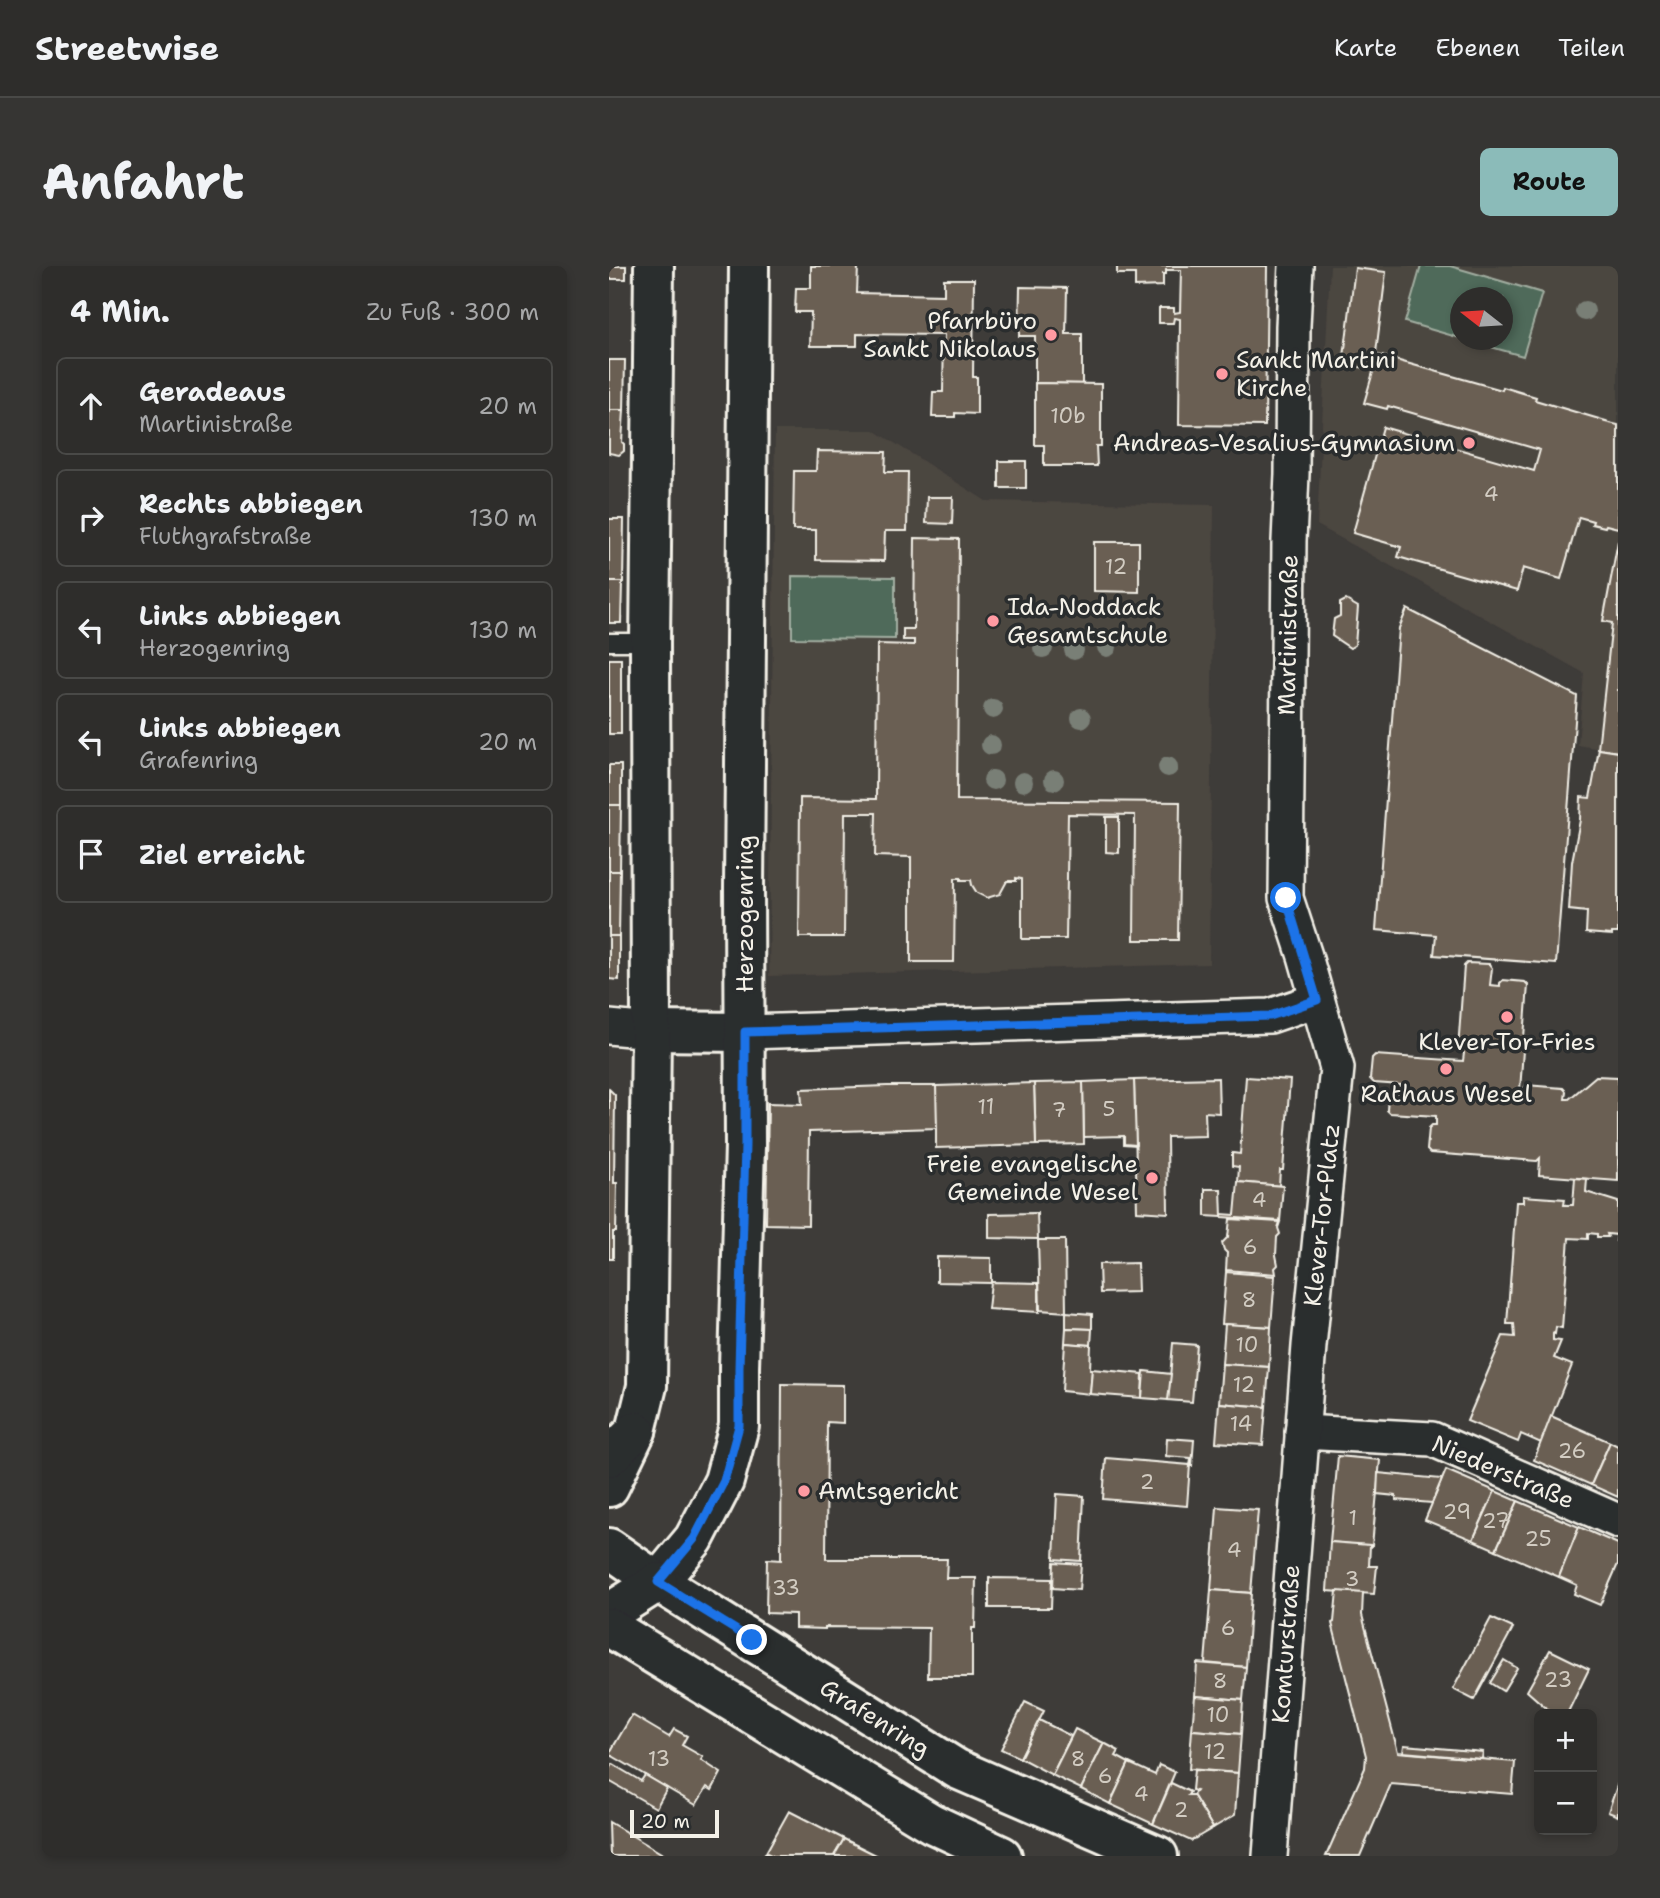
<!DOCTYPE html>
<html lang="de">
<head>
<meta charset="utf-8">
<style>
  :root { --surface:#2e2d2b; --page:#363533; --text:#f1f3f6; --muted:#a7a8a9; --line:#494947; --accent:#8bbbb9 }
  body { margin:0; font-family:"Shantell Sans",sans-serif; background:var(--page); color:var(--text) }
  .controls { position:absolute; right:21px; bottom:21px; display:grid; overflow:hidden; border-radius:10px; box-shadow:0 4px 10px #0003 }
  .controls button { width:63px; height:63px; display:grid; place-items:center; padding:0; border:0; border-bottom:2px solid var(--line); background:var(--surface); color:var(--text); font:35px sans-serif }
  .compass { position:absolute; left:841px; top:21px; width:63px; height:63px; border-radius:50%; background:var(--surface); box-shadow:0 4px 10px #0003; rotate:287deg }
  .scale { position:absolute; left:21px; bottom:18px; width:89px; box-sizing:border-box; padding-left:7px; border:4px solid #f4f1e8; border-top:0; font-size:19px; line-height:24px; white-space:nowrap; color:#f4f1e8; -webkit-text-stroke:5px #2a2d2e; paint-order:stroke }
  .stop { position:absolute; width:21px; height:21px; margin:-16px; border:5px solid #1a73e8; border-radius:50%; background:#fff }
  .stop.end { background:#1a73e8; border-color:#fff; box-shadow:0 2px 7px #0008 }
  .list { margin:0; padding:0; list-style:none }
  h2 { display:flex; justify-content:space-between; align-items:center; height:91px; margin:0; padding:0 28px; font-size:30px }
  h2 small { font-size:23px; font-weight:400; color:var(--muted) }
  .list li { display:grid; grid-template-columns:46px 1fr auto; gap:21px; align-items:center; box-sizing:border-box; height:98px; margin:0 14px 14px; padding:0 14px; border:2px solid var(--line); border-radius:10px }
  .list b { display:block; font-size:26px; white-space:nowrap }
  .list p { margin:0; font-size:23px; white-space:nowrap; color:var(--muted) }
  .list em { font-size:23px; font-style:normal; color:var(--muted) }
  .icon { flex:none; width:38px; height:38px; fill:none; stroke:currentColor; stroke-width:2; stroke-linecap:round; stroke-linejoin:round }
  .map { position:relative; flex:none; width:1009px; height:1590px; overflow:hidden; border-radius:10px }
  header { display:flex; align-items:center; gap:42px; box-sizing:border-box; height:98px; padding:0 35px; background:var(--surface); border-bottom:2px solid var(--line) }
  header strong { font-size:33px }
  nav { display:flex; gap:38px; margin-inline-start:auto; font-size:24px }
  .intro { display:flex; align-items:center; justify-content:space-between; box-sizing:border-box; height:168px; padding:0 42px }
  h1 { margin:0; font-size:49px }
  .button { padding:18px 32px; border-radius:10px; background:var(--accent); color:#111; font-size:24px; font-weight:700 }
  main { display:flex; gap:42px; padding:0 42px }
  aside { flex:1; background:var(--surface); border-radius:10px; box-shadow:0 4px 10px #0003 }
  .map>svg:first-child { display:block }
  .built { fill:#4c4640; fill-rule:evenodd }
  .green { fill:#506b5a; stroke:#a2aea1; stroke-width:2 }
  .building { fill:#6b5e52; stroke:#f4f1e8; stroke-width:2 }
  .lines { fill:none; stroke-linecap:round; stroke-linejoin:round }
  .lane-casing { stroke:#f4f1e8; stroke-width:21 }
  .street-casing { stroke:#f4f1e8; stroke-width:38 }
  .secondary-casing { stroke:#f4f1e8; stroke-width:44 }
  .primary-casing { stroke:#f4f1e8; stroke-width:44 }
  .lane { stroke:#2a2d2e; stroke-width:16 }
  .street { stroke:#2a2d2e; stroke-width:33 }
  .secondary { stroke:#2a2d2e; stroke-width:38 }
  .primary { stroke:#2a2d2e; stroke-width:38 }
  .tree { fill:#797f76 }
  .route { stroke:#1a73e8; stroke-width:9 }
  .poi-dot { fill:#ff9aa2; stroke:#2a2d2e; stroke-width:2.5 }
  .labels { text-anchor:middle; stroke-width:7; stroke-linejoin:round; paint-order:stroke }
  .number-label { font-size:21px; fill:#d2ccc2 }
  .poi-label { font-size:24px; fill:#f4f1e8; stroke:#2a2d2e; text-anchor:end }
  .street-label { font-size:24px; fill:#f4f1e8; stroke:#2a2d2e }
</style>
</head>
<body>
<header>
<strong>Streetwise</strong>
<nav><a>Karte</a><a>Ebenen</a><a>Teilen</a></nav>
</header>
<div class="intro"><h1>Anfahrt</h1><a class="button">Route</a></div>
<main>
<aside>
<h2>4 Min.<small>Zu Fuß · 300 m</small></h2>
<ul class="list">
<li><svg class="icon" aria-label="ahead" viewBox="0 0 24 24"><path d="M12 20V5M6 11l6-6 6 6"/></svg><div><b>Geradeaus</b><p>Martinistraße</p></div><em>20 m</em></li>
<li><svg class="icon" aria-label="right" viewBox="0 0 24 24"><path d="M7 20v-9h11M14 6l5 5-5 5"/></svg><div><b>Rechts abbiegen</b><p>Fluthgrafstraße</p></div><em>130 m</em></li>
<li><svg class="icon" aria-label="left" viewBox="0 0 24 24"><path d="M17 20v-9H6M10 6l-5 5 5 5"/></svg><div><b>Links abbiegen</b><p>Herzogenring</p></div><em>130 m</em></li>
<li><svg class="icon" aria-label="left" viewBox="0 0 24 24"><path d="M17 20v-9H6M10 6l-5 5 5 5"/></svg><div><b>Links abbiegen</b><p>Grafenring</p></div><em>20 m</em></li>
<li><svg class="icon" aria-label="arrive" viewBox="0 0 24 24"><path d="M6 21V4h12l-3 4 3 4H6"/></svg><div><b>Ziel erreicht</b></div></li>
</ul>
</aside>
<div class="map">
<svg width="1009" height="1590" viewBox="0 0 1009 1590">
  <rect width="100%" height="100%" fill="#3e3c39"/>
  <filter id="ink" filterUnits="userSpaceOnUse"><feTurbulence type="fractalNoise" baseFrequency=".0143" numOctaves="2"/><feDisplacementMap in="SourceGraphic" scale="14" xChannelSelector="R" yChannelSelector="G"/><feConvolveMatrix kernelMatrix="1 2 1 2 8 2 1 2 1" color-interpolation-filters="sRGB"/></filter>
  <g filter="url(#ink)">
    <g class="built">
      <path d="M721,0h288v486l-40,-7 6,-72 -267,-148zM852,32h42v42h-42z"/>
      <polygon points="166,164 265,164 377,235 605,239 600,698 160,710"/>
    </g>
    <g class="green">
      <polygon points="812,0 841,0 933,27 914,90 857,74 894,74 894,32 852,32 851,72 796,56"/>
      <polygon points="183,310 286,311 286,373 183,372"/>
    </g>
    <g class="building">
      <rect x="0" y="0" width="17" height="13"/>
      <polygon points="202,0 249,0 248,27 335,29 335,13 365,13 364,111 368,111 368,148 346,147 346,151 323,151 324,126 334,126 335,69 248,68 248,80 201,80 202,46 186,46 187,22 202,22"/>
      <polygon points="508,0 658,0 656,160 570,159 571,53 565,52 564,57 550,57 550,42 565,42 565,47 571,46 572,4 557,4 557,8 554,8 554,20 526,21 526,8 508,8"/>
      <polygon points="746,2 777,6 765,103 734,99"/>
      <polygon points="411,21 458,22 457,68 473,68 473,118 426,117 426,70 410,70"/>
      <polygon points="769,89 893,124 894,121 927,131 926,134 997,155 996,156 1009,159 1009,262 997,259 996,261 983,258 984,255 970,251 952,313 914,302 908,325 789,291 792,281 744,267 774,161 925,205 931,184 779,140 778,143 755,137"/>
      <polygon points="0,94 16,94 15,144 0,144"/>
      <polygon points="426,117 492,118 492,180 487,180 488,200 435,200 435,179 426,179"/>
      <polygon points="0,144 15,144 13,176 15,178 15,185 10,189 0,187"/>
      <polygon points="208,185 277,186 276,206 299,206 298,265 276,265 275,295 207,294 207,264 184,264 185,205 207,205"/>
      <rect x="390" y="195" width="27" height="27"/>
      <polygon points="318,231 344,231 343,258 317,257"/>
      <polygon points="0,253 15,253 14,316 0,316"/>
      <polygon points="306,272 350,273 348,534 571,536 569,674 525,674 526,549 459,548 457,673 413,673 413,613 407,612 407,615 398,615 391,628 378,632 368,627 363,619 362,614 352,614 352,612 346,612 345,696 302,696 302,591 266,590 267,547 236,547 235,671 190,671 191,532 267,533 268,378 305,379 305,374 294,374 294,363 305,363"/>
      <polygon points="1009,275 1009,486 989,483 1003,357 994,355"/>
      <polygon points="485,276 530,276 530,326 485,325"/>
      <polygon points="0,316 13,316 12,357 0,357"/>
      <polygon points="737,334 749,341 746,379 741,382 723,370 725,353 731,350 731,337"/>
      <polygon points="798,343 968,430 947,698 825,689 827,669 767,664 790,362"/>
      <rect x="0" y="393" width="12" height="75"/>
      <polygon points="990,483 1009,486 1009,667 1003,667 1003,669 977,667 978,646 960,644 963,596 971,554 972,531 981,532"/>
      <rect x="0" y="499" width="12" height="40"/>
      <polygon points="0,539 12,539 11,605 0,605"/>
      <polygon points="497,551 510,551 510,587 497,586"/>
      <polygon points="0,605 11,605 10,670 0,670"/>
      <polygon points="0,670 10,670 10,714 0,713"/>
      <polygon points="858,697 880,698 883,702 881,719 891,720 891,717 894,714 916,716 919,719 911,824 914,825 917,819 954,822 957,825 956,833 960,833 987,810 1009,811 1009,915 930,909 931,892 928,895 821,887 818,884 820,862 823,859 827,859 827,850 781,847 778,844 779,830 783,827 792,827 792,819 765,817 761,813 763,792 766,789 854,795 855,787 849,783 855,700"/>
      <polygon points="637,811 681,814 674,904 671,904 670,920 629,916 630,901 623,900 623,887 631,888"/>
      <polygon points="609,812 610,847 596,846 597,870 558,871 559,947 528,945 525,814"/>
      <polygon points="525,814 527,879 515,878 515,870 475,871 474,816"/>
      <polygon points="474,816 475,878 427,879 425,817"/>
      <polygon points="425,817 427,879 327,882 327,820"/>
      <polygon points="278,820 327,820 328,862 200,866 199,959 157,958 159,837 193,838 192,823"/>
      <polygon points="0,823 6,829 5,917 8,917 7,966 4,966 4,993 0,993"/>
      <polygon points="966,912 978,913 977,926 1009,936 1009,975 1007,975 1008,969 998,968 999,971 988,971 988,968 979,967 979,973 960,972 953,1062 947,1061 946,1068 944,1067 944,1074 952,1075 945,1092 963,1099 932,1177 912,1168 909,1176 858,1155 894,1070 906,1071 905,1058 898,1058 907,936 914,936 914,930 956,933 955,939 964,939"/>
      <polygon points="629,916 674,920 671,955 613,951 613,948 626,949"/>
      <polygon points="596,923 612,923 613,951 596,950"/>
      <polygon points="428,947 429,973 380,972 380,948"/>
      <polygon points="621,953 671,956 669,962 671,968 668,971 667,989 669,999 666,1002 667,1008 617,1004 618,987 615,984 613,977 619,971"/>
      <polygon points="429,974 456,974 457,1046 431,1044"/>
      <polygon points="328,991 382,992 382,1017 328,1016"/>
      <polygon points="528,997 529,1026 491,1027 490,998"/>
      <polygon points="617,1006 666,1010 662,1061 613,1058"/>
      <polygon points="382,1016 430,1017 430,1046 379,1043"/>
      <polygon points="457,1046 483,1048 483,1063 457,1062"/>
      <polygon points="616,1058 662,1061 660,1101 613,1098"/>
      <polygon points="457,1062 483,1063 482,1079 456,1077"/>
      <polygon points="456,1077 482,1079 481,1103 483,1103 481,1128 453,1125"/>
      <polygon points="564,1077 588,1079 583,1136 559,1134"/>
      <polygon points="613,1098 660,1101 657,1141 610,1137"/>
      <polygon points="483,1103 534,1108 533,1132 481,1128"/>
      <polygon points="535,1105 562,1108 559,1134 533,1132"/>
      <polygon points="173,1118 234,1119 234,1157 218,1156 217,1293 338,1293 337,1312 367,1312 366,1362 363,1362 363,1411 319,1411 320,1362 216,1361 216,1363 186,1362 186,1348 157,1347 158,1293 172,1294"/>
      <polygon points="610,1137 657,1141 654,1179 607,1176"/>
      <polygon points="942,1150 1001,1176 982,1219 925,1194"/>
      <polygon points="558,1172 585,1174 583,1200 581,1200 582,1192 557,1190"/>
      <polygon points="1001,1176 1009,1180 1009,1231 982,1219"/>
      <polygon points="729,1190 771,1194 763,1280 721,1276"/>
      <polygon points="497,1192 581,1199 578,1240 494,1233"/>
      <polygon points="837,1204 886,1225 864,1274 816,1254"/>
      <polygon points="769,1207 833,1213 823,1237 787,1234 787,1230 768,1228"/>
      <polygon points="886,1225 909,1235 887,1284 864,1274"/>
      <polygon points="448,1228 475,1230 472,1295 445,1293"/>
      <polygon points="909,1235 970,1261 950,1311 887,1284"/>
      <polygon points="608,1241 649,1244 642,1327 602,1324"/>
      <polygon points="970,1261 1009,1278 1009,1298 991,1339 965,1328 968,1319 950,1311"/>
      <polygon points="721,1276 761,1279 760,1300 768,1300 765,1328 718,1325"/>
      <polygon points="445,1296 472,1298 470,1324 444,1322"/>
      <polygon points="380,1312 443,1313 442,1342 380,1342"/>
      <polygon points="602,1324 642,1327 637,1401 596,1397"/>
      <polygon points="728,1325 754,1327 753,1349 789,1486 906,1496 903,1528 782,1518 751,1590 717,1590 756,1502 757,1490 723,1357 725,1356"/>
      <polygon points="882,1352 904,1362 865,1434 844,1423"/>
      <polygon points="941,1384 980,1403 958,1448 944,1448 918,1425"/>
      <polygon points="895,1394 908,1402 894,1425 881,1417"/>
      <polygon points="588,1397 637,1401 634,1434 586,1430"/>
      <polygon points="586,1430 634,1434 632,1468 583,1464"/>
      <polygon points="416,1436 435,1445 411,1492 392,1483"/>
      <polygon points="23,1449 60,1471 65,1463 78,1470 73,1479 94,1491 92,1494 112,1507 103,1524 98,1521 87,1539 0,1488"/>
      <polygon points="430,1454 462,1470 443,1509 411,1492"/>
      <polygon points="466,1463 495,1477 472,1523 443,1509"/>
      <polygon points="583,1464 632,1468 629,1507 580,1503"/>
      <polygon points="495,1477 510,1485 507,1490 520,1497 501,1538 472,1523"/>
      <polygon points="795,1479 874,1486 873,1493 794,1486"/>
      <polygon points="520,1497 546,1509 550,1499 566,1506 544,1558 501,1538"/>
      <polygon points="3,1498 32,1515 36,1509 58,1522 47,1542 0,1515 0,1503"/>
      <polygon points="585,1504 629,1507 626,1549 604,1562 584,1529 587,1525 583,1524"/>
      <polygon points="562,1517 581,1526 579,1529 584,1529 604,1562 582,1575 544,1558"/>
      <polygon points="1009,1517 1009,1550 999,1546"/>
      <polygon points="180,1545 235,1573 225,1590 164,1590 158,1587 155,1590"/>
      <polygon points="0,1556 57,1590 1,1590"/>
      <polygon points="235,1573 269,1590 225,1590"/>
    </g>
    <g class="lines">
      <defs>
        <polyline id="lane" points="0,376 41,376"/>
        <g id="street">
          <polyline points="0,761 42,765"/>
          <polyline points="136,766 661,750 708,734"/>
          <polyline points="693,1166 823,1173 1009,1255"/>
          <polyline points="661,1590 700,1080 728,802 696,690 677,632 680,275 683,208 684,60 687,0"/>
        </g>
        <g id="secondary">
          <polyline points="42,765 136,766"/>
          <polyline points="0,1221 27,1165 38,1120 42,765 41,376 45,0"/>
          <polyline points="49,1316 85,1273 115,1215 130,1160 130,1102 136,879 135,623 140,0"/>
        </g>
        <g id="primary">
          <polyline points="0,1191 27,1165"/>
          <polyline points="0,1282 49,1316 348,1503 549,1590"/>
          <polyline points="0,1347 49,1316"/>
          <polyline points="0,1361 322,1557 393,1590"/>
        </g>
      </defs>
      <use href="#lane" class="lane-casing"/>
      <use href="#street" class="street-casing"/>
      <use href="#secondary" class="secondary-casing"/>
      <use href="#primary" class="primary-casing"/>
      <use href="#lane" class="lane"/>
      <use href="#street" class="street"/>
      <use href="#secondary" class="secondary"/>
      <use href="#primary" class="primary"/>
    </g>
    <g class="tree">
      <circle cx="976" cy="45" r="10"/>
      <circle cx="498" cy="381" r="10"/>
      <circle cx="434" cy="382" r="10"/>
      <circle cx="465" cy="384" r="10"/>
      <circle cx="384" cy="443" r="10"/>
      <circle cx="472" cy="452" r="10"/>
      <circle cx="382" cy="479" r="10"/>
      <circle cx="559" cy="501" r="10"/>
      <circle cx="384" cy="514" r="10"/>
      <circle cx="445" cy="514" r="10"/>
      <circle cx="414" cy="516" r="10"/>
    </g>
  </g>
  <g class="lines" filter="url(#ink)">
    <polyline class="route" points="143,1374 49,1316 85,1273 115,1215 130,1160 130,1102 136,879 136,766 661,750 708,734 677,632"/>
  </g>
  <g class="poi-dot">
    <circle cx="442" cy="69" r="7"/>
    <circle cx="613" cy="108" r="7"/>
    <circle cx="860" cy="177" r="7"/>
    <circle cx="384" cy="355" r="7"/>
    <circle cx="898" cy="751" r="7"/>
    <circle cx="837" cy="803" r="7"/>
    <circle cx="543" cy="912" r="7"/>
    <circle cx="195" cy="1225" r="7"/>
  </g>
  <g class="labels">
    <g class="number-label">
      <text x="459" y="157">10b</text>
      <text x="882" y="235">4</text>
      <text x="507" y="308">12</text>
      <text x="377" y="848">11</text>
      <text x="500" y="850">5</text>
      <text x="450" y="851">7</text>
      <text x="650" y="941">4</text>
      <text x="641" y="988">6</text>
      <text x="640" y="1041">8</text>
      <text x="638" y="1086">10</text>
      <text x="635" y="1126">12</text>
      <text x="632" y="1165">14</text>
      <text x="963" y="1192">26</text>
      <text x="538" y="1223">2</text>
      <text x="848" y="1253">29</text>
      <text x="744" y="1259">1</text>
      <text x="887" y="1262">27</text>
      <text x="929" y="1280">25</text>
      <text x="625" y="1291">4</text>
      <text x="743" y="1320">3</text>
      <text x="177" y="1329">33</text>
      <text x="619" y="1369">6</text>
      <text x="949" y="1421">23</text>
      <text x="611" y="1422">8</text>
      <text x="609" y="1456">10</text>
      <text x="606" y="1493">12</text>
      <text x="50" y="1500">13</text>
      <text x="469" y="1500">8</text>
      <text x="496" y="1517">6</text>
      <text x="532" y="1535">4</text>
      <text x="572" y="1551">2</text>
    </g>
    <g class="poi-label">
      <text x="428" y="63">Pfarrbüro<tspan x="428" dy="28">Sankt Nikolaus</tspan></text>
      <text x="627" y="102" text-anchor="start">Sankt Martini<tspan x="627" dy="28">Kirche</tspan></text>
      <text x="846" y="185">Andreas-Vesalius-Gymnasium</text>
      <text x="398" y="349" text-anchor="start">Ida-Noddack<tspan x="398" dy="28">Gesamtschule</tspan></text>
      <text x="898" y="784" text-anchor="middle">Klever-Tor-Fries</text>
      <text x="837" y="836" text-anchor="middle">Rathaus Wesel</text>
      <text x="529" y="906">Freie evangelische<tspan x="529" dy="28">Gemeinde Wesel</tspan></text>
      <text x="209" y="1233" text-anchor="start">Amtsgericht</text>
    </g>
    <g class="street-label">
      <text transform="translate(679 369) rotate(-89)" y="8">Martinistraße</text>
      <text transform="translate(136 648) rotate(-90)" y="8">Herzogenring</text>
      <text transform="translate(713 949) rotate(-84)" y="8">Klever-Tor-Platz</text>
      <text transform="translate(894 1206) rotate(23)" y="8">Niederstraße</text>
      <text transform="translate(677 1378) rotate(-86)" y="8">Komturstraße</text>
      <text transform="translate(266 1452) rotate(32)" y="8">Grafenring</text>
    </g>
  </g>
</svg>
<div class="controls">
<button>+</button>
<button>−</button>
</div>
<svg class="compass" viewBox="-18 -18 36 36"><path d="M0-13l5 13h-10z" fill="#e53935"/><path d="M0 13l5-13h-10z" fill="#a7a8a9"/></svg>
<div class="scale">20 m</div>
<div class="stop" style="left:677px;top:632px"></div>
<div class="stop end" style="left:143px;top:1374px"></div>
</div>
</main>
</body>
</html>
